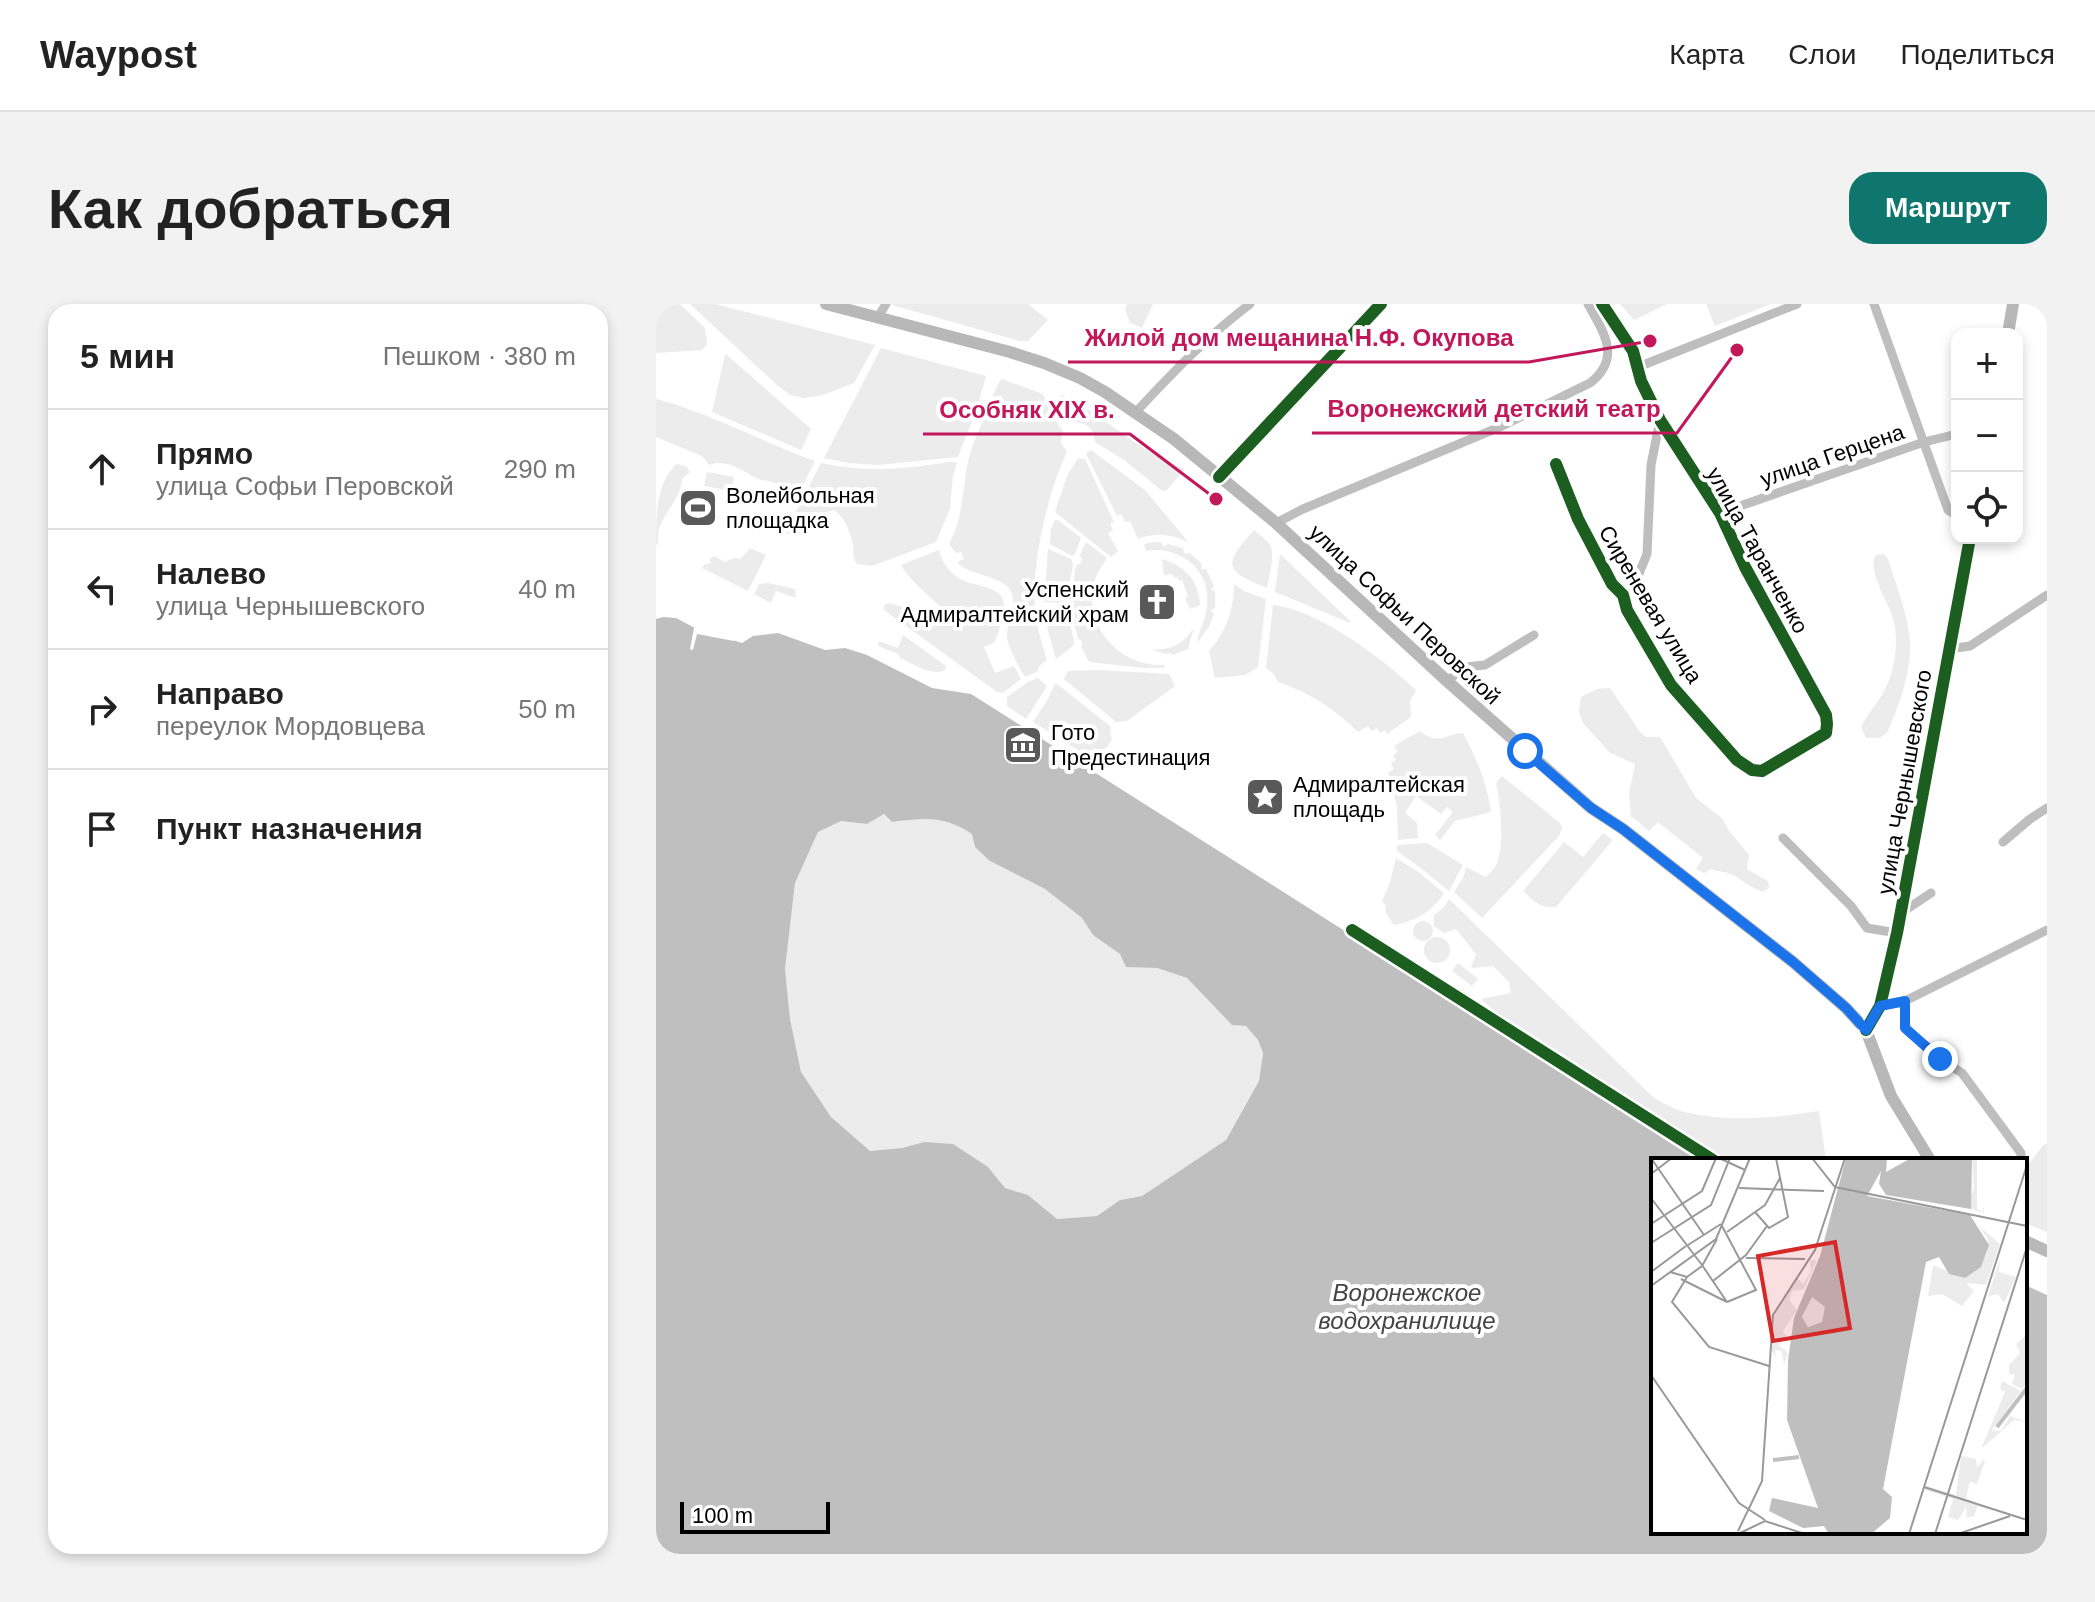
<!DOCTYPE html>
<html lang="ru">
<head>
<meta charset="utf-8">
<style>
  :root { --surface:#fff; --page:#f2f2f2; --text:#222; --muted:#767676; --line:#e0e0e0; --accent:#0f766e }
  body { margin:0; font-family:Arial,sans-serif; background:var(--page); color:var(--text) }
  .controls { position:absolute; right:24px; top:24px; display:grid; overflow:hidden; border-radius:16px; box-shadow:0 4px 12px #0003 }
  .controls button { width:72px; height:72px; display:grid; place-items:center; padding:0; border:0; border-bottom:2px solid var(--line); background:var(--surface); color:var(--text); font:40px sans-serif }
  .scale { position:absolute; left:24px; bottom:20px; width:150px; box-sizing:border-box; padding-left:8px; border:4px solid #000; border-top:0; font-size:22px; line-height:28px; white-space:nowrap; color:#000; -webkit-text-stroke:6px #fff; paint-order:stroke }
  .stop { position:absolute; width:24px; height:24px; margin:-18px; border:6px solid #1a73e8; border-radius:50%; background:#fff }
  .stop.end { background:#1a73e8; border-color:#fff; box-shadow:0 2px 8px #0008 }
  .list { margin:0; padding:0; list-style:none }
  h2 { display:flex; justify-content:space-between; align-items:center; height:104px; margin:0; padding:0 32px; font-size:34px }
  h2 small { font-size:26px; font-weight:400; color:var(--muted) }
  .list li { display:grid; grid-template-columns:52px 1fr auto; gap:24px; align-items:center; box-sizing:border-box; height:120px; padding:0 32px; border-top:2px solid var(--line) }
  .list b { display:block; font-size:30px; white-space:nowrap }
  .list p { margin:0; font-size:26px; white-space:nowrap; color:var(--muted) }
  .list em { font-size:26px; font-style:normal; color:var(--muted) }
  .icon { flex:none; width:44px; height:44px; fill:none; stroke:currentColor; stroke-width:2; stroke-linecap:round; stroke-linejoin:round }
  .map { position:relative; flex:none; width:1391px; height:1250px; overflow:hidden; border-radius:24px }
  header { display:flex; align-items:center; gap:48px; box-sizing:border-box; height:112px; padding:0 40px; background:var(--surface); border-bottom:2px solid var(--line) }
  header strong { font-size:38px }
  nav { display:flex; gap:44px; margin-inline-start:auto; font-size:28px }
  .intro { display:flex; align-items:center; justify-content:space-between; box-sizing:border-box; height:192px; padding:0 48px }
  h1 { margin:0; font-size:56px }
  .button { padding:20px 36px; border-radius:24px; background:var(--accent); color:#fff; font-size:28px; font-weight:700 }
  main { display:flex; gap:48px; padding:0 48px }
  aside { flex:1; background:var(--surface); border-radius:24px; box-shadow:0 4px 12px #0003 }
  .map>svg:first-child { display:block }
  .green { fill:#ececec }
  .water { fill:#bfbfbf; fill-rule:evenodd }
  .pier { fill:#fff }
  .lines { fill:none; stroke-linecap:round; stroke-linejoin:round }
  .street { stroke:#bebebe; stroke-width:9 }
  .secondary { stroke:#b8b8b8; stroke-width:12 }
  .cycleway-casing { stroke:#fff; stroke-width:17 }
  .cycleway { stroke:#1b5e20; stroke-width:12 }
  .route { stroke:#1a73e8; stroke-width:10 }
  .labels { text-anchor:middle; stroke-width:8; stroke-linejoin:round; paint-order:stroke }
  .street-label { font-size:22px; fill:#000; stroke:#fff }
  .poi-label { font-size:22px; fill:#000; stroke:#fff; text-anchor:start }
  .water-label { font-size:24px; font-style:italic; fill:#444; stroke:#fff }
  .inset-river { fill:none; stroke:#bfbfbf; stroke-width:4 }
  .inset-road { fill:none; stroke:#999; stroke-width:2 }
  .view { fill:#d62828; fill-opacity:0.15; stroke:#d62828; stroke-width:4 }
  .inset-edge { fill:none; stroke:#000; stroke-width:4 }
  .leader { fill:none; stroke:#c2185b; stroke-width:3 }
  .callout-dot { fill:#c2185b; stroke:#fff; stroke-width:3 }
  .callout-label { font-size:24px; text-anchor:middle; font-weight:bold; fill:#c2185b; stroke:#fff; stroke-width:8; stroke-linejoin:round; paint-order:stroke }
</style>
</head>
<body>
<header>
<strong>Waypost</strong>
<nav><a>Карта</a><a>Слои</a><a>Поделиться</a></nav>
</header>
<div class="intro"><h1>Как добраться</h1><a class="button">Маршрут</a></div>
<main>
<aside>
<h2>5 мин<small>Пешком · 380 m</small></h2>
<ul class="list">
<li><svg class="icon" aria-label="ahead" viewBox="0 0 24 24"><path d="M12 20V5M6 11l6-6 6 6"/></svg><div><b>Прямо</b><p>улица Софьи Перовской</p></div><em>290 m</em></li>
<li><svg class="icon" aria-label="left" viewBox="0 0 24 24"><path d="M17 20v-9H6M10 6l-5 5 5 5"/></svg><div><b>Налево</b><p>улица Чернышевского</p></div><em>40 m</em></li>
<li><svg class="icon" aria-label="right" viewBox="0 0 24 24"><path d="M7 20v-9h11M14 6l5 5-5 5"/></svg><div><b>Направо</b><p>переулок Мордовцева</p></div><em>50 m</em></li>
<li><svg class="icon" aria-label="arrive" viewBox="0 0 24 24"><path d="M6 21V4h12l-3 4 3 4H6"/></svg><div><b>Пункт назначения</b></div></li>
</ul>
</aside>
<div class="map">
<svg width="1391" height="1250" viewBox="0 0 1391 1250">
  <rect width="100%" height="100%" fill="#fff"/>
  <g class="green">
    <polygon points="0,0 24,0 49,24 51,40 46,46 0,49"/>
    <polygon points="34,0 59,0 219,41 198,79 183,85 164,92 147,94 134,91 121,81"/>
    <polygon points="237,0 372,0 392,16 372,37 364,37 236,1"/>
    <polygon points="471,0 497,0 486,24 474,19 469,5"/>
    <polygon points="964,0 1011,0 978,16"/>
    <polygon points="1050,0 1115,0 1059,22"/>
    <polygon points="225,44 330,72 321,104 302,153 222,161 193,159 168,154"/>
    <polygon points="69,51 71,51 155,125 145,146 56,108"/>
    <path d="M345,75l42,15 13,28 7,9 -2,12 6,9c-20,42 -36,113 -32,159 2,17 7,33 12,49l-8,6 -2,6 -12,5c-6,-10 -17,-29 -18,-40 -1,-17 16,-40 -3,-53 -13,-9 -31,-9 -46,-20l1,-3 5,-2 -3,-7 -5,1 -7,-9c13,-24 14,-52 18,-78 4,-21 14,-40 22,-59 4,-10 6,-19 12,-28z"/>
    <path d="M404,90c46,22 77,57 125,75l-19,22 -5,-1 -37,-30 -29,-18c0,-14 -9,-19 -21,-20z"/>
    <path d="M0,95c55,14 106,43 159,62l-16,32c-9,-3 -16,-7 -24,-10 -6,-3 -13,-2 -19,-5 -15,-8 -30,-20 -47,-13l-7,-9 -46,-19z"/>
    <path d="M435,146l54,40 44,53c-17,-9 -33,-11 -51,-4l-8,-18 -5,1 -4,-8 -4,2 -31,-62z"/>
    <polygon points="422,154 429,155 458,218 454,220 457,226 452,229 462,247 455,253 399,208 411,172"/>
    <path d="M293,158h8l-4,14 -3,33 -14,33 -64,24 -15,-2c-5,-7 -3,-11 -4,-19 -3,-13 -8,-28 -19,-35 -34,6 -8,31 -49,23l36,-70c43,10 85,6 128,-1z"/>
    <path d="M21,160l10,3 3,5 -8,7c-1,18 -16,32 -22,47 -3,5 -1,13 -2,19l-2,-1c0,-27 0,-63 21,-80z"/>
    <polygon points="51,168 78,173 75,187 48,182"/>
    <polygon points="92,184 119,189 117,202 90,197"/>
    <polygon points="30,195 57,200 55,213 27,208"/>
    <polygon points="72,210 99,215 97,228 70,223"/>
    <polygon points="399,216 402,216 425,234 419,250 416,252 394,240 395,225"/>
    <path d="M598,226c4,4 11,8 15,13 7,11 0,33 -2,45 -45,-18 -43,-24 -13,-58z"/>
    <path d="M430,238l21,16c-6,9 -12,18 -14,29 -8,42 29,80 71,78l1,3h-21l-55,-6 -7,-14v-7l-4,-2 -7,-28 4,-7 -4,-5 5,-34 5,-2 1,-4 -2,-4z"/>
    <path d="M498,238h7l3,5 4,-3 15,4 2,6 5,-1 12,11 -1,5h5l8,17 -3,4 4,1v17l-5,2 4,4 -5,13 -12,16c2,-13 9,-24 10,-37 5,-36 -28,-61 -61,-55l-2,-7z"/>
    <polygon points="94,244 110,251 92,287 46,264 48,261 55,259 53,256 58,252 69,258 78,254 85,255"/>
    <polygon points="392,245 415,255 417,260 411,295 407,299 388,298"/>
    <path d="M283,246c3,13 10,23 23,30 14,7 40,5 42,24 2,12 -6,27 -9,38l-11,5 11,26 19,-7 7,13 -18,14 -6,-1 -113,-82v-5l6,-2 61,20c-12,-24 -37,-35 -50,-58z"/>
    <polygon points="624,250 694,317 694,319 619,288"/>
    <path d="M1223,250l6,1 3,4c8,25 21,59 22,84 1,31 -11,62 -23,90l-8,5h-13l-5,-11c6,-12 14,-21 21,-32 14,-24 19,-58 8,-85 -7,-16 -19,-36 -16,-53z"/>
    <path d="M506,255c23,7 37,21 38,46l-10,4 -5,-11 3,-2 -6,-16 -3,1 -2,-4 -3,1 -2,-4 -8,1z"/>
    <polygon points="112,279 139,285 140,294 120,287 115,299 98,290 103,280"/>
    <path d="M578,280l10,7 22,8 -8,68 -13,8 -30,3 -6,-27c17,-18 25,-43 25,-67z"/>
    <path d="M617,301c46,5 110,54 143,85l-6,11 1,16 -24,17 -2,-4 -5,3 -3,-5 -5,3 -4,-5 -10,6c-26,-25 -46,-38 -80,-50l-4,-8 -8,-6z"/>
    <polygon points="388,303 408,303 411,306 418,337 417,342 400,355 392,327"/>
    <path d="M538,324l-6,21 -15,6 -2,-2 -6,1 -14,-5c20,2 32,-5 43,-21z"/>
    <path d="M247,331l43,31 -1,4c-14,7 -31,-6 -45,-12l-2,-4 -20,-8 1,-5 19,7z"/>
    <polygon points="442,366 513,370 519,382 471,417 460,418 408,375 412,367"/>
    <polygon points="382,374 391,382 370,415 351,402 351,393 372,378"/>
    <polygon points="399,380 401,380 455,423 454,430 456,435 451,443 435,454 377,418 392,395"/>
    <path d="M954,384l30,44 6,5h14l36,61 27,21 6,12 20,24 -2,14 21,12 1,7 -6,4c-12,-4 -21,-12 -32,-18 -7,-3 -13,-2 -20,-5l-7,4 -8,-4 7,-11 -45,-36 -9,9 -18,-15 -2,-23 6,-29 -25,-11 -27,-30 -4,-11 2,-15 16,-8z"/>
    <path d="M764,427c18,15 25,3 43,2 14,26 24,50 28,79l-36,9 -15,19 -5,-5 18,-23 -6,-5 -6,7 -25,-18 -11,17 12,10 1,15 -20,2 -1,-34 -9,-33 6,-4 -3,-6 5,-3 -3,-5 5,-3 -4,-6z"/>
    <path d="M846,472l58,47 2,5 -3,8 -77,82 -28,-26 10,-16 2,-9 20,10c1,-1 8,-8 9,-10 10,-16 6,-65 1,-84z"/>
    <polygon points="228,510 236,518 276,513 302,520 316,530 334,557 389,585 426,614 437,631 464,650 470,662 501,664 531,674 576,721 590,722 602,736 607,749 603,777 570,836 486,892 464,896 441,912 401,915 372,891 349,884 332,863 268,838 246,844 213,847 174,813 145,768 134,715 129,665 139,579 162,528 185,517 211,520"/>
    <path d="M947,529l10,7 -57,67c-15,2 -23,-6 -33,-16l41,-49 19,15z"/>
    <polygon points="771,539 807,561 793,587 762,562 741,547 741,541"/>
    <path d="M740,554l21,13 27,22c-12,19 -29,28 -50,32l-8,-12 -1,-9 -3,-2 8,-20z"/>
    <path d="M793,595l205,199c11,6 22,12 34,15 42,9 89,5 131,-2l7,49h-103l-207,-130 -35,-31 30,-6 -2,-11 -16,-16 -22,2 5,-14 -20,-25 -12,4 -10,-7v-11l10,-8z"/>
    <circle cx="767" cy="627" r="10"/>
    <circle cx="781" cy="646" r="13"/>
    <polygon points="802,659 822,675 816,682 796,667"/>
    <polygon points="1391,840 1391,928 1369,919 1369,865 1387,841"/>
  </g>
  <path class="water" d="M7,313l13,1 17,9 49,16 11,-7 25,-3 47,17 20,-2 22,7 65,33 39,6 735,466h-53v372h372v-247l22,10v259h-1391v-935zM228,510l8,8c32,-4 52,-7 80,12l3,13 15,14 55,28 37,29 11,17 27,19 6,13 31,1 30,10 45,47 14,1 12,14 5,13 -4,28 -33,59 -84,56 -22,4 -23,16 -40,3 -29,-24 -23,-7 -17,-21 -35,-23 -29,-2 -22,6 -32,3 -39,-34 -30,-45 -11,-53 -5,-50 10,-86 23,-51 23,-11 26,3z"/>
  <polygon class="pier" points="39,319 78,332 78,337 41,330 37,346 34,345"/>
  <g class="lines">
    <g class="street">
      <polyline points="1218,0 1292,206 1301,212"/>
      <polyline points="222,13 230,0"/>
      <polyline points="982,63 1141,0"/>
      <path d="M480,108c36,-39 72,-76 114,-108"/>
      <polyline points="900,160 922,215 956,280 967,291 971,306 1015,381 1081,456 1096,466 1106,467 1170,429 1171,420 1170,411 1089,263 1064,209 1004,116 985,77 977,47 946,0"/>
      <polyline points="563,173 725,0"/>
      <polyline points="1064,209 1268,138 1301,130"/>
      <path d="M620,219l27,-14 199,-83 88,-43c32,-25 14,-50 -2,-79"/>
      <polyline points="967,291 982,272 991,250 995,161 1004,116"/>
      <polyline points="1293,345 1314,342 1391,291"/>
      <polyline points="791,377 809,363 829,361 878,331"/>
      <polyline points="1127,534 1195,602 1211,624 1241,629"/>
      <polyline points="1347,538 1374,515 1391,504"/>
      <polyline points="1245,609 1275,589"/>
      <polyline points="1249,697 1249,724 1284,755 1306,769 1365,849 1365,856"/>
      <polyline points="1224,702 1249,697 1391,626"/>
    </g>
    <g class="secondary">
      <polyline points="170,0 354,48 388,59 424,74 449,88 518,135 620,219 791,377 935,504 967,525 1137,658 1190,704 1210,726 1235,792 1274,856"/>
      <polyline points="1352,30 1357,0"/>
      <polyline points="1210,726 1224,702 1241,629 1314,234"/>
      <polyline points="1369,937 1391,947"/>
    </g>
    <defs>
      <g id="cycleway">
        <polyline points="900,160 922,215 956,280 967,291 971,306 1015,381 1081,456 1096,466 1106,467 1170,429 1171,420 1170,411 1089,263 1064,209 1004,116 985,77 977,47 946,0"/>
        <polyline points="563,173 725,0"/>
        <polyline points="696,626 1057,856"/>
        <polyline points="1210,726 1224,702 1241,629 1314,234"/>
      </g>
    </defs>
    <use href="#cycleway" class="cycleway-casing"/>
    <use href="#cycleway" class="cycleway"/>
  </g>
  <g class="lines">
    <polyline class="route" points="869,447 935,504 967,525 1137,658 1190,704 1210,726 1224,702 1249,697 1249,724 1284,755"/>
  </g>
  <defs>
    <symbol id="stadium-square" viewBox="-11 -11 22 22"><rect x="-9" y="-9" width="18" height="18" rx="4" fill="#595959" stroke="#fff"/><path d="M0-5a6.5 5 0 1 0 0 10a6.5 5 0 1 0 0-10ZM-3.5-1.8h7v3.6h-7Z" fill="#fff"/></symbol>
    <symbol id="church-square" viewBox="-11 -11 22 22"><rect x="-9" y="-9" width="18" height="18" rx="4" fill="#595959" stroke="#fff"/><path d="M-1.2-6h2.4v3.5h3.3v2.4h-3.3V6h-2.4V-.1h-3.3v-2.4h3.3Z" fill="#fff"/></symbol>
    <symbol id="museum-square" viewBox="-11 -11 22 22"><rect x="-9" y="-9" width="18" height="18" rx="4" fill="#595959" stroke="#fff"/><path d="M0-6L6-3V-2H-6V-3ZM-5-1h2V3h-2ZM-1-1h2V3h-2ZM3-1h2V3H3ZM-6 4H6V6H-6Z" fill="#fff"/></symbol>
    <symbol id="sight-square" viewBox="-11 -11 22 22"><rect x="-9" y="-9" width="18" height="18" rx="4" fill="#595959" stroke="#fff"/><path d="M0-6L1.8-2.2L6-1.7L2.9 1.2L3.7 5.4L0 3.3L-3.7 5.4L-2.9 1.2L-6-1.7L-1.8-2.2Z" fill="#fff"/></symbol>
  </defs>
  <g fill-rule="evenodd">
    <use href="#stadium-square" x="20" y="182" width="44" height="44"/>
    <use href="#church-square" x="479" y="276" width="44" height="44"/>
    <use href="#museum-square" x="345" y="419" width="44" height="44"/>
    <use href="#sight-square" x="587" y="471" width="44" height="44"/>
  </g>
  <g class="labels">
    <g class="street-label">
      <text transform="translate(1176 151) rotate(-19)" y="8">улица Герцена</text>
      <text transform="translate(1102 246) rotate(61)" y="8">улица Таранченко</text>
      <text transform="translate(995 300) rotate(59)" y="8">Сиреневая улица</text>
      <text transform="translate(749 310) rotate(43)" y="8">улица Софьи Перовской</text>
      <text transform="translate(1248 478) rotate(-80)" y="8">улица Чернышевского</text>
    </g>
    <g class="poi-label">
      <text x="70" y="199">Волейбольная<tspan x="70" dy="25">площадка</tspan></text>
      <text x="473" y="293" text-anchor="end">Успенский<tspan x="473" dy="25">Адмиралтейский храм</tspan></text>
      <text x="395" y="436">Гото<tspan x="395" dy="25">Предестинация</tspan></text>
      <text x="637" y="488">Адмиралтейская<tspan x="637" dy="25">площадь</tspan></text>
    </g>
    <g class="water-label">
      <text x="751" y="997">Воронежское<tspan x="751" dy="28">водохранилище</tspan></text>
    </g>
  </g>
  <g transform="translate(995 854)">
    <rect width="376" height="376" fill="#fff"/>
    <path d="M321,0h5v51l6,3 1,-8v9l-18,-5 8,-20zM328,68l21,18 -14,41 -20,-2 8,8 -12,15 -20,-12 -14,2 5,-31 29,12 24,-22 2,-16zM349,101l-1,13 17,5 -12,26 -6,-9 -10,2zM166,102l-13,29 -12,2 -3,9 8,10 -14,21 6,10 -7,-3 -3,8 9,6 -10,-2 8,2 2,2 -4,11 -2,-14 -7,-1 1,8 -4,-7 -1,7 3,-42 22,-39 7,7 8,-13 -1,-10zM160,139h8l6,10 -3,15 -15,5 -5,-8zM376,176v49l-5,6 -10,-5 3,-9 -6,-1v-9l11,-12 -4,-9zM351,223l19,10 -29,39 9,1 9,-15 16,6 -12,-2 -33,29 24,-57 -5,-3zM312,295l29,10 -7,-2 -8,23 -7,-2 -4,16 26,13 -14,-5 -4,10 -7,2 -1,-11 -8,13 -10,-3 5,-18 -28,-9 2,-4 29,9 5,-39 15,3 1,9 6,-8z" fill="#ececec"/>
    <path d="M195,0h41l-1,14 25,-14h61l-1,51 -85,-14 -7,-11 2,-13 -14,25 103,19 19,30 -8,22 -16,11 -16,-4 -10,-17 -13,5 -43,227 9,8 -2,21 -19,16h-42l-5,-8 -21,2 -34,-17 3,-13 46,10 -31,-88 1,-60 6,-42 26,-62zM161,139l13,10 -3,15 -14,5 -6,-10z" fill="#bfbfbf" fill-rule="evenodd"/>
    <path class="inset-river" d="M346,269l30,-39M122,302l26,-3"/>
    <path class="inset-road" d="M0,0l53,77M68,0l26,12M161,0l23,29 192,39M0,16l21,-16M88,30l85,3M0,40l51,67M104,54l14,16 19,-11 -12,-59M0,66l51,-33 14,-33M71,68l34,64 -29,12M76,74l38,-27 15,-27M0,85l60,-38 19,-47M37,87l33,-21M95,100l59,1M51,107l25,37M0,114l35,-26M19,114l17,5 15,-11 15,-27M36,119l-15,25 37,45 60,19M30,121l46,23M62,123l33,-26 21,-29M0,128l65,-47 34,-81M0,217l88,128 26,17M273,329l103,33M102,342l9,-19 11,-166 42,-65 30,-92M87,373l15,-31M87,376l27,-13 40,13M258,376l118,-369M284,376l92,-287M307,376l52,-18"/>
    <path class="view" d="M184,84l15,86 -77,13 -15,-85z"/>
    <rect width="376" height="376" class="inset-edge"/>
  </g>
  <path class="leader" d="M994 37L873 58H412M1081 46L1021 129H656M560 195L474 130H267"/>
  <g class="callout-dot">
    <circle cx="994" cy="37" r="8"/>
    <circle cx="1081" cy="46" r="8"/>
    <circle cx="560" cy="195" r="8"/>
  </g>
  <g class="callout-label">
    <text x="643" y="42">Жилой дом мещанина Н.Ф. Окупова</text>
    <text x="838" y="113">Воронежский детский театр</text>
    <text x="371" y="114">Особняк XIX в.</text>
  </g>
</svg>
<div class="controls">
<button>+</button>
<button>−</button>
<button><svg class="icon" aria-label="locate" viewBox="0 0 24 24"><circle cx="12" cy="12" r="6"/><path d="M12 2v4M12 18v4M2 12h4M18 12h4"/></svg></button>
</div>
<div class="scale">100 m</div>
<div class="stop" style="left:869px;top:447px"></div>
<div class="stop end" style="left:1284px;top:755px"></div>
</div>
</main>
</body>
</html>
